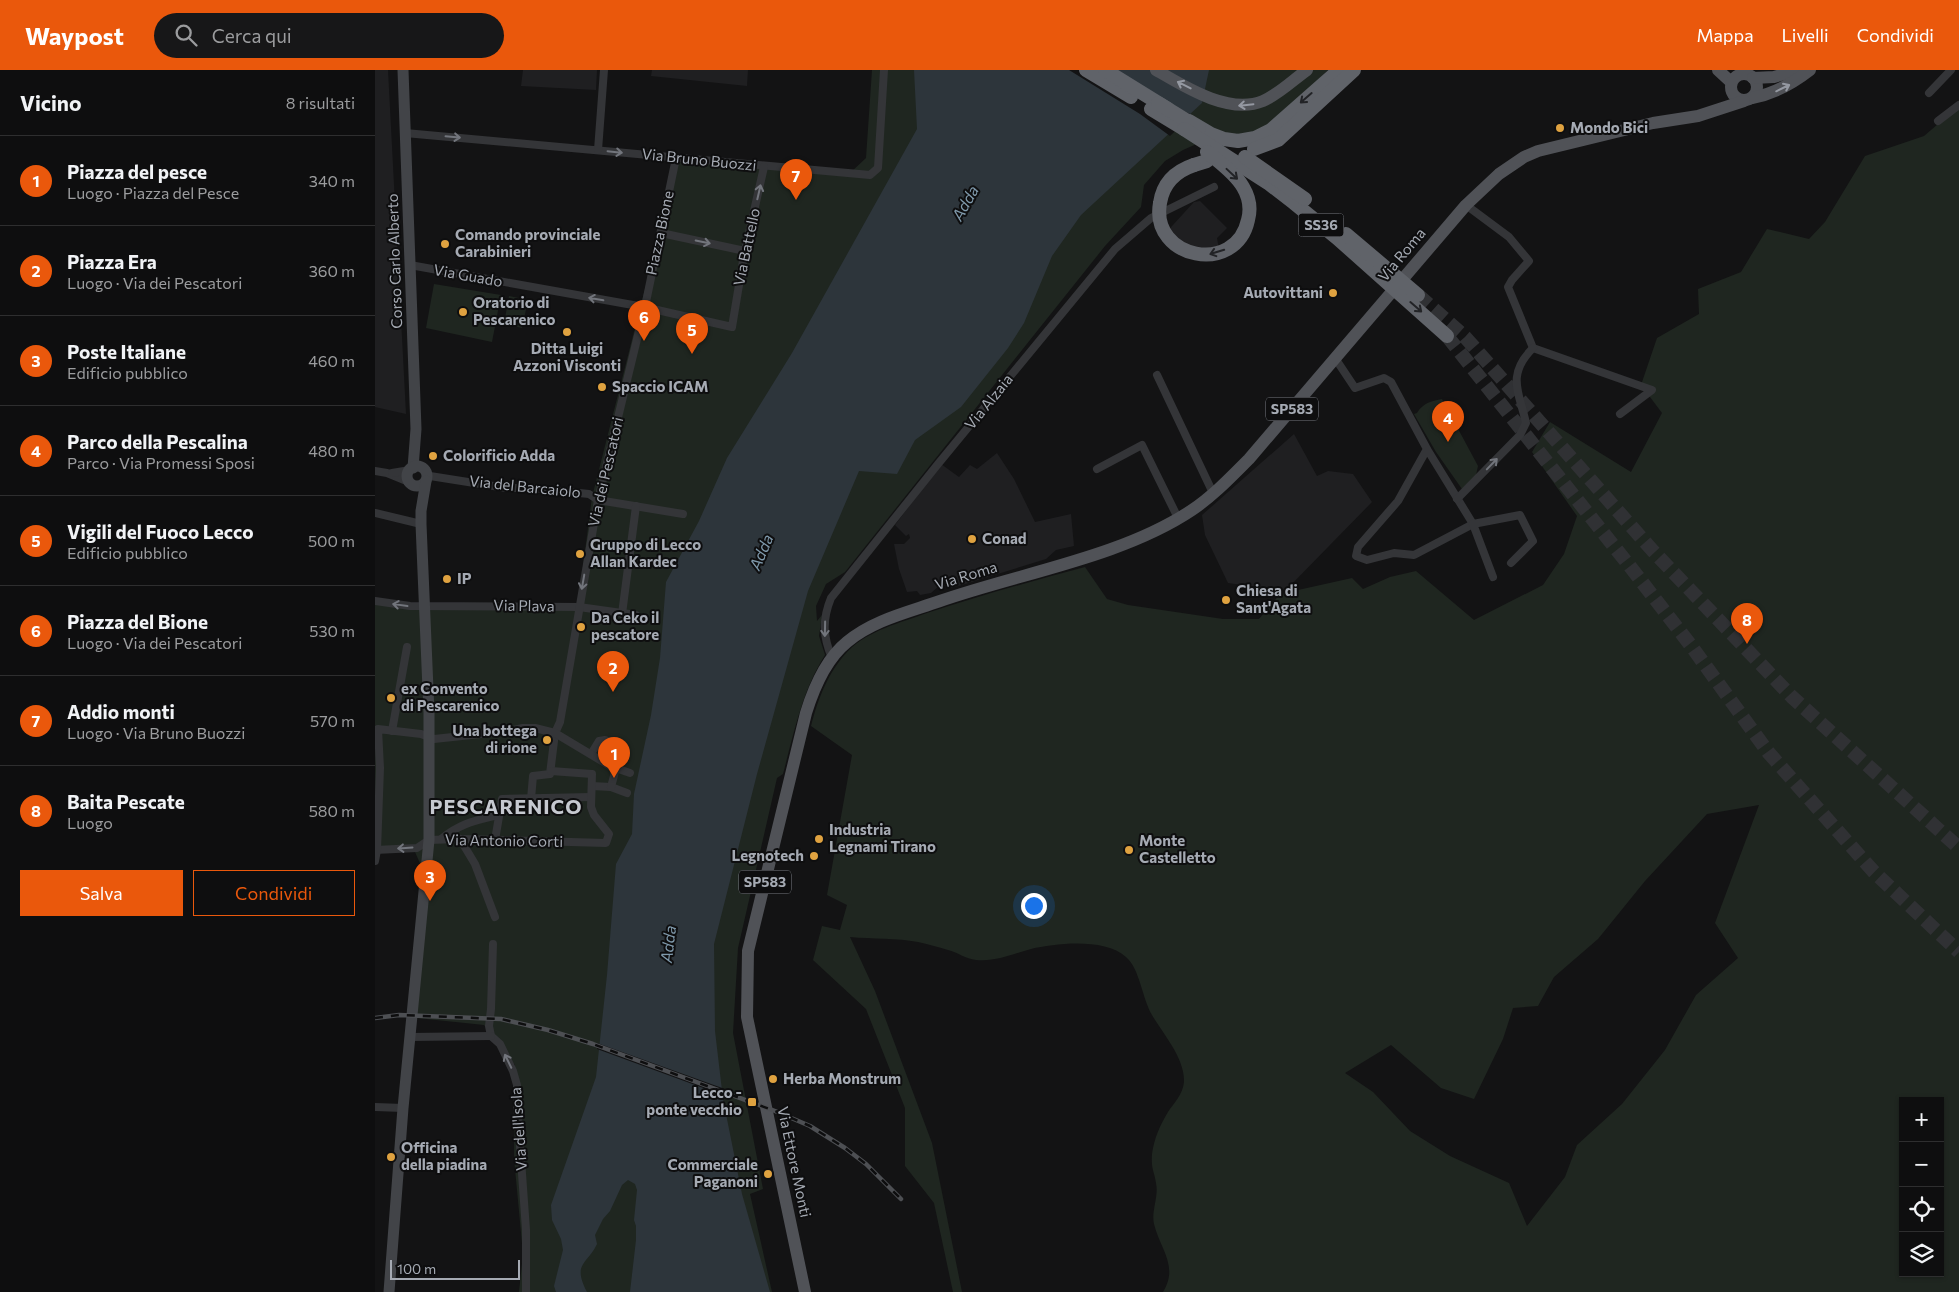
<!DOCTYPE html>
<html lang="it">
<head>
<meta charset="utf-8">
<style>
  :root { --surface:#0e0e0f; --page:#171718; --text:#f1f3f6; --muted:#9b9c9e; --line:#2e2e2f; --accent:#ea580c }
  body { margin:0; font-family:Commissioner,sans-serif; background:var(--page); color:var(--text) }
  .controls { position:absolute; right:15px; bottom:15px; display:grid; overflow:hidden; border-radius:0px; box-shadow:0 1px 4px #0004 }
  .controls button { width:45px; height:45px; display:grid; place-items:center; padding:0; border:0; border-bottom:1px solid var(--line); background:var(--surface); color:var(--text); font:25px sans-serif }
  .scale { position:absolute; left:15px; bottom:12px; width:130px; box-sizing:border-box; padding-left:5px; border:2px solid #a5aab3; border-top:0; font-size:14px; line-height:18px; white-space:nowrap; color:#a5aab3; -webkit-text-stroke:4px #0e0e0f; paint-order:stroke }
  .you { position:absolute; left:658px; top:835px; width:18px; height:18px; margin:-12px; border:4px solid #fff; border-radius:50%; background:#1a73e8; box-shadow:0 0 0 8px #1a73e833 }
  .badge { display:grid; place-items:center; width:32px; height:32px; border-radius:50%; background:var(--accent); color:#fff; font-size:16px; font-weight:700 }
  .pin { position:absolute; translate:-50% -41px; filter:drop-shadow(0 1px 2px #0008) }
  .pin::after { content:''; position:absolute; top:26px; width:18px; height:15px; background:inherit; clip-path:polygon(0 0,100% 0,50% 100%) }
  .list { margin:0; padding:0; list-style:none }
  h2 { display:flex; justify-content:space-between; align-items:center; height:65px; margin:0; padding:0 20px; font-size:21px }
  h2 small { font-size:16px; font-weight:400; color:var(--muted) }
  .list li { display:grid; grid-template-columns:32px 1fr auto; gap:15px; align-items:center; box-sizing:border-box; height:90px; padding:0 20px; border-top:1px solid var(--line) }
  .list b { display:block; font-size:19px; white-space:nowrap }
  .list p { margin:0; font-size:16px; white-space:nowrap; color:var(--muted) }
  .list em { font-size:16px; font-style:normal; color:var(--muted) }
  .actions { display:flex; gap:10px; padding:15px 20px }
  .actions a { flex:1; padding:11px 0; border:1px solid var(--accent); border-radius:0px; text-align:center; font-size:18px; color:var(--accent) }
  .actions .main { background:var(--accent); color:#fff }
  .icon { flex:none; width:28px; height:28px; fill:none; stroke:currentColor; stroke-width:2; stroke-linecap:round; stroke-linejoin:round }
  .map { position:relative; flex:none; width:1584px; height:1222px; overflow:hidden }
  header { display:flex; align-items:center; gap:30px; box-sizing:border-box; height:70px; padding:0 25px; background:var(--accent); color:#fff }
  header strong { font-size:24px }
  nav { display:flex; gap:28px; margin-inline-start:auto; font-size:18px }
  .search { width:350px; height:45px; background:var(--page); display:flex; align-items:center; gap:12px; box-sizing:border-box; padding:0 18px; border-radius:28px; color:var(--muted); font-size:19px }
  main { display:flex }
  aside { flex:1; background:var(--surface) }
  .map>svg:first-child { display:block }
  .built { fill:#1f1f21 }
  .green { fill:#1f2620; fill-rule:evenodd }
  .water { fill:#2d353b }
  .pier { fill:#131314 }
  .lines { fill:none; stroke-linecap:round; stroke-linejoin:round }
  .highway-tunnel { stroke:#303134; stroke-width:14; stroke-dasharray:14 7; stroke-linecap:butt }
  .street { stroke:#343538; stroke-width:8 }
  .secondary { stroke:#424448; stroke-width:11 }
  .primary { stroke:#505257; stroke-width:12 }
  .highway { stroke:#606369; stroke-width:14 }
  .rail-casing { stroke:#4d4f53; stroke-width:4.5 }
  .rail { stroke:#0e0e0f; stroke-width:2.5; stroke-dasharray:8; stroke-linecap:butt }
  .highway-bridge { stroke:#606369; stroke-width:14 }
  .oneway { stroke:#9498a1 }
  .oneway2 { stroke:#222326 }
  .oneway3 { stroke:#72757c }
  .poi-dot { fill:#dfa240; stroke:#0e0e0f; stroke-width:2 }
  .labels { text-anchor:middle; stroke-width:4; stroke-linejoin:round; paint-order:stroke }
  .shield { fill:#0e0e0f; stroke:#787b82; stroke-width:1 }
  .shield-label { font-size:14px; font-weight:bold; fill:#a5aab3 }
  .poi-label { font-size:15px; font-weight:bold; fill:#a5aab3; stroke:#0e0e0f; text-anchor:start }
  .street-label { font-size:15px; fill:#a5aab3; stroke:#0e0e0f }
  .water-label { font-size:16px; font-style:italic; fill:#7f99ab; stroke:#0e0e0f }
  .district-label { font-size:20px; font-weight:bold; letter-spacing:1px; fill:#c6c9d0; stroke:#0e0e0f }
</style>
</head>
<body>
<header>
<strong>Waypost</strong>
<div class="search"><svg class="icon" aria-label="search" viewBox="0 0 24 24"><circle cx="10" cy="10" r="6"/><path d="M15 15l6 6"/></svg>Cerca qui</div>
<nav><a>Mappa</a><a>Livelli</a><a>Condividi</a></nav>
</header>
<main>
<aside>
<h2>Vicino<small>8 risultati</small></h2>
<ul class="list">
<li><span class="badge">1</span><div><b>Piazza del pesce</b><p>Luogo · Piazza del Pesce</p></div><em>340 m</em></li>
<li><span class="badge">2</span><div><b>Piazza Era</b><p>Luogo · Via dei Pescatori</p></div><em>360 m</em></li>
<li><span class="badge">3</span><div><b>Poste Italiane</b><p>Edificio pubblico</p></div><em>460 m</em></li>
<li><span class="badge">4</span><div><b>Parco della Pescalina</b><p>Parco · Via Promessi Sposi</p></div><em>480 m</em></li>
<li><span class="badge">5</span><div><b>Vigili del Fuoco Lecco</b><p>Edificio pubblico</p></div><em>500 m</em></li>
<li><span class="badge">6</span><div><b>Piazza del Bione</b><p>Luogo · Via dei Pescatori</p></div><em>530 m</em></li>
<li><span class="badge">7</span><div><b>Addio monti</b><p>Luogo · Via Bruno Buozzi</p></div><em>570 m</em></li>
<li><span class="badge">8</span><div><b>Baita Pescate</b><p>Luogo</p></div><em>580 m</em></li>
</ul>
<div class="actions"><a class="main">Salva</a><a>Condividi</a></div>
</aside>
<div class="map">
<svg width="1584" height="1222" viewBox="0 0 1584 1222">
  <rect width="100%" height="100%" fill="#131314"/>
  <g class="built">
    <polygon points="0,0 13,0 31,344 0,337"/>
    <polygon points="148,0 222,0 221,20 146,16"/>
    <polygon points="277,0 373,0 372,16 276,6"/>
    <polygon points="825,131 852,158 842,168 845,185 787,167 819,132"/>
    <polygon points="919,364 942,406 953,401 978,404 997,432 912,519 878,525 867,515 853,513 830,465 827,445"/>
    <polygon points="622,383 639,409 660,452 696,444 699,476 681,480 671,489 577,518 565,515 556,523 545,525 542,521 532,522 524,499 519,474 529,474 535,468 534,464 531,466 520,455 566,394 584,407 595,395 602,399"/>
  </g>
  <g class="green">
    <path d="M497,0h456l-33,33 -31,25 -19,8 -28,-1 -34,15 -18,11 -21,24 -3,22 -36,39 -260,326 -19,12 -10,22 1,15 5,-6 -3,21 6,19c-23,36 -31,78 -42,119l-6,4 -39,170 -5,85 30,156 -13,5 22,98h-253l4,-38 -9,-96 1,-93 -31,-40 -67,-7 8,-143 -13,-30 -37,7v-254l66,9 137,-2 14,-108 86,-338 172,14 16,-15z"/>
    <path d="M1584,36v1186h-796c16,-26 -3,-43 -9,-68 -3,-13 5,-27 2,-41 -2,-13 -5,-13 -4,-29 2,-15 8,-29 16,-42 6,-9 15,-18 16,-30 1,-24 -21,-48 -32,-67 -10,-17 -12,-46 -26,-58 -21,-19 -69,-14 -95,-8 -19,5 -35,13 -55,11 -10,-1 -19,-8 -28,-10 -10,-3 -20,-6 -30,-8 -21,-4 -45,-3 -68,-5l25,54 57,152 30,149h-9l-19,-89 -29,-37v-58l-39,-99 -53,-49 9,-34 18,4 7,-25 -20,-10 25,-140 -41,-29c7,-27 17,-54 37,-75 21,-21 52,-28 79,-38 52,-17 105,-32 158,-46l22,32 21,6 95,14h36l21,-25 72,-16 11,11 27,-12 26,-6 58,49 69,-35 21,-31 13,-38 -45,-64 18,-30 81,50 31,-59 -21,-28 16,-47 42,-24 -1,-25 43,-17 26,-43 42,10 16,-17 40,-66 59,-20zM1384,735l-44,118 23,35 -42,37 -31,55 -43,54 -45,41 -12,32 -38,49 -18,-43 -59,-27 -40,-25 -37,-39 -28,-19 46,-28 50,43 33,11 29,-60 10,-31 25,-2 16,-29 44,-38 47,-58 62,-67zM1528,1031h37v172h-37z"/>
    <polygon points="59,214 126,225 117,272 51,258"/>
    <polygon points="134,226 153,230 147,258 129,254"/>
    <path d="M1067,329l36,67 -2,9 -14,14 -26,-37 -22,-38 3,-1c6,-10 14,-12 25,-14z"/>
  </g>
  <path class="water" d="M539,0h295l-7,33 -121,112 -29,41 -28,67 -16,25 -47,59 -46,33 -18,34 -38,-3 -51,120 -51,183 -43,170 1,87 8,68 19,95 28,98h-140l6,-52v-14l-2,-6 3,-30 -2,-6 -7,-4 -6,5 -12,26 -7,8 -8,16 2,9c-10,21 -25,19 -10,48h-31l-2,-6 9,-36 -2,-11 -9,-19 -1,-15 45,-128 11,-102 9,-111 16,-30 2,-40 17,-79 9,-57 6,-76 33,-61 28,-63 65,-105 125,-224z"/>
  <g class="pier">
    <polygon points="694,0 738,0 785,29 817,45 795,66 765,44"/>
    <polygon points="222,973 350,1019 350,1026 222,979"/>
  </g>
  <g class="lines">
    <g class="highway-tunnel">
      <polyline points="1043,225 1090,267 1278,481 1417,627 1584,778"/>
      <polyline points="1072,266 1257,499 1317,577 1393,682 1499,802 1584,882"/>
    </g>
    <g class="street">
      <polyline points="1554,23 1576,0"/>
      <polyline points="1563,51 1584,35"/>
      <polyline points="30,63 495,105 503,98 509,0"/>
      <polyline points="223,80 229,0"/>
      <polyline points="1091,135 1134,167 1154,191 1137,210 1133,217 1158,278 1277,320 1245,344"/>
      <polyline points="286,163 370,181"/>
      <polyline points="35,195 269,237 357,257 369,185 389,97"/>
      <polyline points="960,288 980,318 1009,308 1016,312 1052,379 1098,454 1039,485 1019,483 992,490 981,486 983,477 1023,431 1052,379"/>
      <polyline points="782,305 838,423"/>
      <polyline points="722,399 767,375 803,448"/>
      <polyline points="0,401 12,403 34,412"/>
      <polyline points="17,403 35,400"/>
      <polyline points="51,411 55,406 131,418 155,418 214,424 223,430 308,444"/>
      <path d="M1082,429l63,-64 6,-12c-7,-31 -20,-48 7,-75"/>
      <polyline points="0,443 46,454"/>
      <polyline points="1118,507 1098,454 1145,445 1158,471 1136,493"/>
      <polyline points="0,531 35,536 204,537 261,545"/>
      <polyline points="247,544 261,436"/>
      <path d="M457,588c-9,-21 -10,-38 -1,-60l107,-134 177,-215 36,-31 63,-31"/>
      <polyline points="17,661 32,577"/>
      <polyline points="216,684 224,671 230,670 248,677"/>
      <polyline points="217,716 236,717 252,723"/>
      <polyline points="236,717 241,698"/>
      <polyline points="156,729 158,706 175,704 180,663 185,652 223,430 271,232 301,88"/>
      <path d="M66,769c20,-16 33,-18 57,-24"/>
      <polyline points="85,769 100,794 120,847"/>
      <polyline points="120,770 127,729 216,727"/>
      <polyline points="0,780 42,778 54,770 85,769 231,773 234,764 219,745 216,737 217,704 176,701"/>
      <polyline points="0,791 2,780 5,698 3,659 46,664 59,669 134,661 148,658 160,658 180,663 235,696 255,703"/>
      <polyline points="118,874 116,939 114,956 116,966 125,974 138,1001 142,1015 142,1033 151,1160 151,1222"/>
      <polyline points="36,967 116,966"/>
      <polyline points="0,1037 28,1038"/>
    </g>
    <g class="secondary">
      <polyline points="28,0 41,359 38,398"/>
      <circle cx="42" cy="406" r="10"/>
      <polyline points="14,1222 28,1038 54,770 54,643 46,454 46,441 51,411"/>
    </g>
    <g class="primary">
      <path d="M781,0c29,17 73,45 107,31 16,-7 30,-21 44,-31"/>
      <polyline points="1343,0 1356,12"/>
      <circle cx="1369" cy="17" r="13"/>
      <polyline points="1378,8 1399,7 1423,0"/>
      <path d="M1377,28c22,-4 40,-14 58,-28"/>
      <path d="M430,1222l-58,-275 1,-66 58,-238c8,-26 20,-54 41,-71 26,-22 62,-30 93,-41 80,-28 182,-44 252,-91 21,-14 39,-33 57,-51l217,-254 33,-31 25,-17 14,-6 115,-28 45,-7 46,-15"/>
    </g>
    <g class="highway">
      <polyline points="711,0 756,27"/>
      <polyline points="730,0 793,39"/>
      <polyline points="776,39 809,59"/>
      <polyline points="814,51 836,64 849,69 863,71 880,68 896,60 964,0"/>
      <polyline points="879,79 903,70 979,0"/>
      <polyline points="819,95 832,91"/>
    </g>
    <defs>
      <polyline id="rail" points="0,948 24,945 126,949 173,960 218,974 400,1041 435,1056 470,1078 491,1094 526,1129"/>
    </defs>
    <use href="#rail" class="rail-casing"/>
    <use href="#rail" class="rail"/>
    <g class="highway-bridge">
      <polyline points="783,33 824,58"/>
      <polyline points="809,59 893,113 919,133 962,168 1072,266"/>
      <polyline points="870,87 930,129"/>
      <path d="M819,95c-18,6 -31,18 -34,38 -10,56 76,73 88,17 3,-11 1,-23 -5,-33 -8,-14 -24,-25 -36,-35"/>
      <polyline points="971,164 1043,225"/>
    </g>
  </g>
  <defs><path id="oneway-shaft" d="M-6 0H5M1.5-3L5.5 0L1.5 3" fill="none" stroke-width="1.6" stroke-linecap="round" stroke-linejoin="round" transform="scale(1.25)"/></defs>
  <g class="oneway">
    <use href="#oneway-shaft" transform="translate(809 15) rotate(-153)"/>
    <use href="#oneway-shaft" transform="translate(1408 18) rotate(-26)"/>
    <use href="#oneway-shaft" transform="translate(871 35) rotate(174)"/>
  </g>
  <g class="oneway2">
    <use href="#oneway-shaft" transform="translate(931 28) rotate(139)"/>
    <use href="#oneway-shaft" transform="translate(857 104) rotate(43)"/>
    <use href="#oneway-shaft" transform="translate(842 182) rotate(163)"/>
    <use href="#oneway-shaft" transform="translate(1041 237) rotate(41)"/>
  </g>
  <g class="oneway3">
    <use href="#oneway-shaft" transform="translate(78 67) rotate(5)"/>
    <use href="#oneway-shaft" transform="translate(240 82) rotate(6)"/>
    <use href="#oneway-shaft" transform="translate(384 122) rotate(-77)"/>
    <use href="#oneway-shaft" transform="translate(328 172) rotate(12)"/>
    <use href="#oneway-shaft" transform="translate(221 229) rotate(-170)"/>
    <use href="#oneway-shaft" transform="translate(1117 394) rotate(-46)"/>
    <use href="#oneway-shaft" transform="translate(208 512) rotate(100)"/>
    <use href="#oneway-shaft" transform="translate(25 535) rotate(-172)"/>
    <use href="#oneway-shaft" transform="translate(450 559) rotate(91)"/>
    <use href="#oneway-shaft" transform="translate(30 778) rotate(176)"/>
    <use href="#oneway-shaft" transform="translate(133 991) rotate(-116)"/>
  </g>
  <g class="poi-dot">
    <circle cx="1185" cy="58" r="5"/>
    <circle cx="70" cy="174" r="5"/>
    <circle cx="958" cy="223" r="5"/>
    <circle cx="88" cy="242" r="5"/>
    <circle cx="192" cy="262" r="5"/>
    <circle cx="227" cy="317" r="5"/>
    <circle cx="58" cy="386" r="5"/>
    <circle cx="597" cy="469" r="5"/>
    <circle cx="205" cy="484" r="5"/>
    <circle cx="72" cy="509" r="5"/>
    <circle cx="851" cy="530" r="5"/>
    <circle cx="206" cy="557" r="5"/>
    <circle cx="16" cy="628" r="5"/>
    <circle cx="172" cy="670" r="5"/>
    <circle cx="444" cy="769" r="5"/>
    <circle cx="754" cy="780" r="5"/>
    <circle cx="439" cy="786" r="5"/>
    <circle cx="398" cy="1009" r="5"/>
    <rect x="372" y="1027" width="10" height="10" rx="2.5"/>
    <circle cx="16" cy="1087" r="5"/>
    <circle cx="393" cy="1104" r="5"/>
  </g>
  <g class="labels">
    <g class="shield">
      <rect x="923.5" y="143.5" width="45" height="23" rx="4"/>
      <rect x="891" y="327.5" width="52" height="23" rx="4"/>
      <rect x="364" y="800.5" width="52" height="23" rx="4"/>
    </g>
    <g class="shield-label">
      <text x="946" y="160">SS36</text>
      <text x="917" y="344">SP583</text>
      <text x="390" y="817">SP583</text>
    </g>
    <g class="poi-label">
      <text x="1195" y="63">Mondo Bici</text>
      <text x="80" y="170">Comando provinciale<tspan x="80" dy="17">Carabinieri</tspan></text>
      <text x="948" y="228" text-anchor="end">Autovittani</text>
      <text x="98" y="238">Oratorio di<tspan x="98" dy="17">Pescarenico</tspan></text>
      <text x="192" y="284" text-anchor="middle">Ditta Luigi<tspan x="192" dy="17">Azzoni Visconti</tspan></text>
      <text x="237" y="322">Spaccio ICAM</text>
      <text x="68" y="391">Colorificio Adda</text>
      <text x="607" y="474">Conad</text>
      <text x="215" y="480">Gruppo di Lecco<tspan x="215" dy="17">Allan Kardec</tspan></text>
      <text x="82" y="514">IP</text>
      <text x="861" y="526">Chiesa di<tspan x="861" dy="17">Sant'Agata</tspan></text>
      <text x="216" y="553">Da Ceko il<tspan x="216" dy="17">pescatore</tspan></text>
      <text x="26" y="624">ex Convento<tspan x="26" dy="17">di Pescarenico</tspan></text>
      <text x="162" y="666" text-anchor="end">Una bottega<tspan x="162" dy="17">di rione</tspan></text>
      <text x="454" y="765">Industria<tspan x="454" dy="17">Legnami Tirano</tspan></text>
      <text x="764" y="776">Monte<tspan x="764" dy="17">Castelletto</tspan></text>
      <text x="429" y="791" text-anchor="end">Legnotech</text>
      <text x="408" y="1014">Herba Monstrum</text>
      <text x="367" y="1028" text-anchor="end">Lecco -<tspan x="367" dy="17">ponte vecchio</tspan></text>
      <text x="26" y="1083">Officina<tspan x="26" dy="17">della piadina</tspan></text>
      <text x="383" y="1100" text-anchor="end">Commerciale<tspan x="383" dy="17">Paganoni</tspan></text>
    </g>
    <g class="street-label">
      <text transform="translate(324 90) rotate(6)" y="5">Via Bruno Buozzi</text>
      <text transform="translate(285 163) rotate(-78)" y="5">Piazza Bione</text>
      <text transform="translate(372 177) rotate(-78)" y="5">Via Battello</text>
      <text transform="translate(1027 185) rotate(-50)" y="5">Via Roma</text>
      <text transform="translate(20 191) rotate(-92)" y="5">Corso Carlo Alberto</text>
      <text transform="translate(93 206) rotate(10)" y="5">Via Guado</text>
      <text transform="translate(614 332) rotate(-51)" y="5">Via Alzaia</text>
      <text transform="translate(231 402) rotate(-77)" y="5">Via dei Pescatori</text>
      <text transform="translate(150 417) rotate(6)" y="5">Via del Barcaiolo</text>
      <text transform="translate(591 506) rotate(-17)" y="5">Via Roma</text>
      <text transform="translate(149 536) rotate(1)" y="5">Via Plava</text>
      <text transform="translate(129 771) rotate(1)" y="5">Via Antonio Corti</text>
      <text transform="translate(144 1059) rotate(-94)" y="5">Via dell'Isola</text>
      <text transform="translate(419 1092) rotate(78)" y="5">Via Ettore Monti</text>
    </g>
    <g class="water-label">
      <text transform="translate(590 133) rotate(-60)" y="6">Adda</text>
      <text transform="translate(386 482) rotate(-67)" y="6">Adda</text>
      <text transform="translate(293 874) rotate(-83)" y="6">Adda</text>
    </g>
    <g class="district-label">
      <text x="131" y="744">PESCARENICO</text>
    </g>
  </g>
</svg>
<div class="controls">
<button>+</button>
<button>−</button>
<button><svg class="icon" aria-label="locate" viewBox="0 0 24 24"><circle cx="12" cy="12" r="6"/><path d="M12 2v4M12 18v4M2 12h4M18 12h4"/></svg></button>
<button><svg class="icon" aria-label="layers" viewBox="0 0 24 24"><path d="M12 4l9 5-9 5-9-5zM3 14l9 5 9-5"/></svg></button>
</div>
<div class="scale">100 m</div>
<div class="you"></div>
<div class="pin badge" style="left:239px;top:708px">1</div>
<div class="pin badge" style="left:238px;top:622px">2</div>
<div class="pin badge" style="left:55px;top:831px">3</div>
<div class="pin badge" style="left:1073px;top:372px">4</div>
<div class="pin badge" style="left:317px;top:284px">5</div>
<div class="pin badge" style="left:269px;top:271px">6</div>
<div class="pin badge" style="left:421px;top:130px">7</div>
<div class="pin badge" style="left:1372px;top:574px">8</div>
</div>
</main>
</body>
</html>
